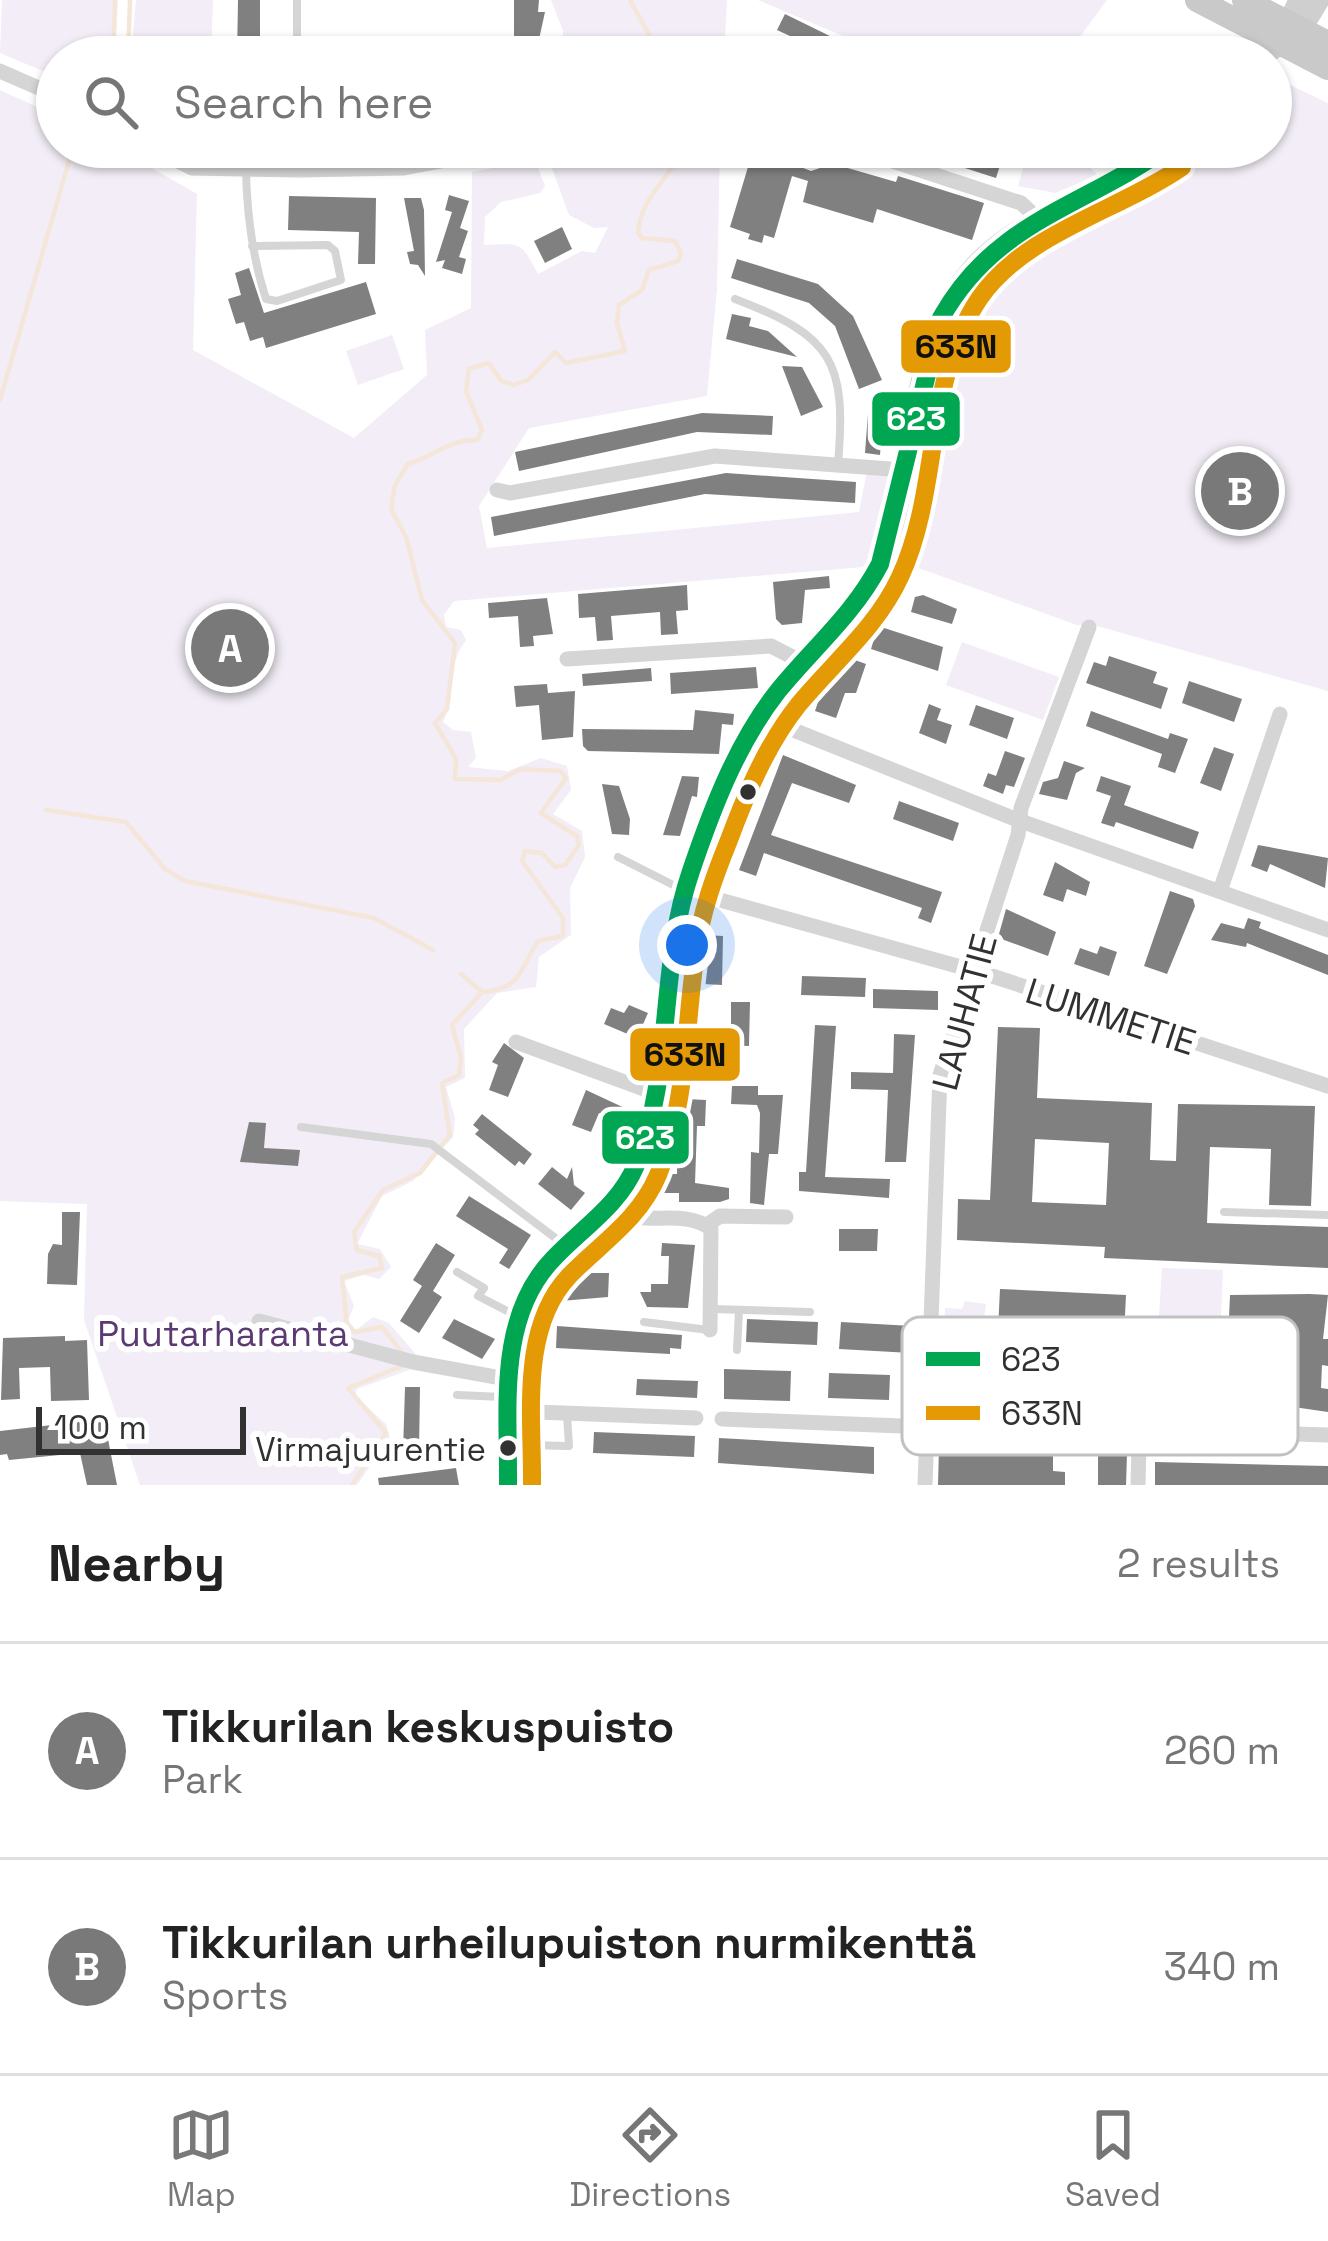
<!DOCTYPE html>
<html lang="en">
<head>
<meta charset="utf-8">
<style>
  :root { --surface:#fff; --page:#f6f6f6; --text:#222; --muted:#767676; --line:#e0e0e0; --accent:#797979 }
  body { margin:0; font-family:"Space Grotesk",sans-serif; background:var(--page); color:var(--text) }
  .scale { position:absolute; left:36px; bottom:30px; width:210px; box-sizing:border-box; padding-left:12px; border:6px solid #313131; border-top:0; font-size:33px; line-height:42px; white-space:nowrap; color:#313131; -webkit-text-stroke:9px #fff; paint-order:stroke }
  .you { position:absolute; left:687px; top:945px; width:42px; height:42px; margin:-30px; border:9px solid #fff; border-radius:50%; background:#1a73e8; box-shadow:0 0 0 18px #1a73e833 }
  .badge { display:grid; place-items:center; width:78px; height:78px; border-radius:50%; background:var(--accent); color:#fff; font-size:39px; font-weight:700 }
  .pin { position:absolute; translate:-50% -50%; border:6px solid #fff; box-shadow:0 3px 12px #0006 }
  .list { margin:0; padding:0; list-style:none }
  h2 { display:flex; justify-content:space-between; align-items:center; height:156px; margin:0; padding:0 48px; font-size:51px }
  h2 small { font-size:39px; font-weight:400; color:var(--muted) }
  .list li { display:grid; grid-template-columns:78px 1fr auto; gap:36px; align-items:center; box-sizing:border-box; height:216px; padding:0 48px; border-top:3px solid var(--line) }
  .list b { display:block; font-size:45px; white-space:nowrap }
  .list p { margin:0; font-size:39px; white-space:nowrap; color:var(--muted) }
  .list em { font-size:39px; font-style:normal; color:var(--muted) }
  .icon { flex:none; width:66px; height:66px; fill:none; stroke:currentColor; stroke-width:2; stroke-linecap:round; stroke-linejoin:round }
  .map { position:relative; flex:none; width:1328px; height:1485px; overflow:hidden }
  .search { position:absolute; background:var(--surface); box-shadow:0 3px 9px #0004; left:36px; right:36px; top:36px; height:132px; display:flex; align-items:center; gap:30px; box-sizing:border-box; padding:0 42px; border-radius:66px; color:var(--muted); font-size:45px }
  .sheet { height:588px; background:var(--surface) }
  nav { display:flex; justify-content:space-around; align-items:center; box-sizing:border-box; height:168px; border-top:3px solid var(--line); background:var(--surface); font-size:33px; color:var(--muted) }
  nav a { display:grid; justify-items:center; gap:6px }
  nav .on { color:var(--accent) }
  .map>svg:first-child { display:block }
  .green { fill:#f2edf6 }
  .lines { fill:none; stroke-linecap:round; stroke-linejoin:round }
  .stream { stroke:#f4e6d9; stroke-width:4.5 }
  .building { fill:#808080; fill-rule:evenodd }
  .lane { stroke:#d5d5d5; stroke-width:8 }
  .street { stroke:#d5d5d5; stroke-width:15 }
  .secondary { stroke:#cfcfcf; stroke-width:21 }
  .primary { stroke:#c9c9c9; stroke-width:24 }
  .bus-1-casing { stroke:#fff; stroke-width:27 }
  .bus-2-casing { stroke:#fff; stroke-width:27 }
  .bus-1 { stroke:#00a651; stroke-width:18 }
  .bus-2 { stroke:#e39a05; stroke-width:18 }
  .bus-dot { fill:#313131; stroke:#fff; stroke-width:4.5 }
  .labels { text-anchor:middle; stroke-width:12; stroke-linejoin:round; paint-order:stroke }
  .bus-label { font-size:33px; fill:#313131; stroke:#fff; text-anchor:end }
  .street-label { font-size:36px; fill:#313131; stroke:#fff }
  .park-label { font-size:36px; fill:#5b3972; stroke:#fff }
  .key { fill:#fff; stroke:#c1c1c1; stroke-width:3 }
  .key-label { font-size:33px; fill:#313131 }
  .line-badge { stroke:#fff; stroke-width:4.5 }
  .badge-label { font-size:33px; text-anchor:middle; font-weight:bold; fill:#fff }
  .pale-badge-label { font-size:33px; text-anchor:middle; font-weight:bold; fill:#111 }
</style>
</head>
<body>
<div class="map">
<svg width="1328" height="1485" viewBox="0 0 1328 1485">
  <rect width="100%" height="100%" fill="#fff"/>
  <g class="green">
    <polygon points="2,0 118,0 115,57 57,57 57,77 0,53"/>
    <polygon points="136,0 213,0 211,57 131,57"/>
    <polygon points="551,0 727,0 724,57 563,57 563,31"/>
    <polygon points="758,0 1107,0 1065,57 893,57"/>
    <polygon points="1271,76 1328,103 1328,691 1090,624 1077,625 896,560 958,327 991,271 1021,246 1120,198 1192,147 1271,147"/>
    <path d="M0,90l57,26v31h58l82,47 -4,156 161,88 73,-63 -2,-45 46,-22 1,-136 63,-12 10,26 -5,7 -39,9 -16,15 -1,28c36,-1 36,-6 54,29l44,-23 13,2 13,-26 -14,1 -25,-13 -21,-58 172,-10 -3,141 -10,108 -178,32 -50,78 8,42 372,-36 8,-41 21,2 -15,80 -9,14 -410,34 -10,14 2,12 15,3 5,10c-20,26 -9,54 -23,82l10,8 18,2 5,26 -8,9 40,4 33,-13 26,8 4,24 -18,24 29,17 3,26 -15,31 1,47 -32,22 -3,30 -39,6 -33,36 1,49 -19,9 9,31 -2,19 -40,44 -31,15 -25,48 23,5 11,18 -12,12 -15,-4 -20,6 10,25 -6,14 8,10 17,-13 16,6 29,34 -1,10 -60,22 -2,7 31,28 4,14 -33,47h-217l-56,-165 3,-116 -87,-3z"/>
    <polygon points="309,147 476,147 382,163 313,161"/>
    <polygon points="1023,147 1065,147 1098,175 1055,193 1018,186 1027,156"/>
    <polygon points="392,335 404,369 358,385 346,351"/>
    <polygon points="962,642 1059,677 1043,720 946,685"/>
    <polygon points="1162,1268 1223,1270 1216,1426 1152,1423"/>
    <polygon points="965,1301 986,1304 982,1331 970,1344 975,1352 1130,1361 1124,1411 1114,1417 1097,1412 1090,1427 1076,1420 1080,1403 1034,1418 1003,1407 978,1418 965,1404 951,1409 940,1389 941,1346 957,1346 961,1335 944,1333 945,1308 962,1309"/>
  </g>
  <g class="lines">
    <g class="stream">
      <polyline points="630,0 652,40 696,46 701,57"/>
      <polyline points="113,57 115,0"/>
      <polyline points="128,57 130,0"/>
      <polyline points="0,400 73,147"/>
      <polyline points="46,810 126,822 165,869 185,881 374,918 433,950"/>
      <polyline points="461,974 480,990"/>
      <path d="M404,1355l-22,-28 -27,5 -8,-7 -5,-48 40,-9 -3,-12 -22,-6 -3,-18 29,-42 37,-17 30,-38 -8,-52 17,-8 2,-17 -9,-33 30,-33c40,-3 37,-22 56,-51l25,-5v-18l-41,-57 3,-10 17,2 13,14 10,-2 14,-20 -2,-9 -36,-23 25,-35 -6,-7 -39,-2 -21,11 -45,-1 1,-20 -21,-36 12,-14 8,-66 -33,-43 -16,-63 -15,-28 4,-24 13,-21c25,-7 41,-25 69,-24l5,-10 -16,-39 3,-22 20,-6 12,18 13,4 14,-5 27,-28 11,11 59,-12 -8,-28 2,-18 23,-15 7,-20 29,-9 3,-8 -6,-12 -33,-3 -4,-5c3,-38 31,-51 42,-83"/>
      <polyline points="352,1485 386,1433 348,1388 402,1366"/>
    </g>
  </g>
  <g class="building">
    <polygon points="238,0 260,0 260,57 237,57"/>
    <polygon points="514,0 539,0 538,12 545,12 538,44 528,44 527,52 514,52"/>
    <polygon points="785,14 836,39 874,57 835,57 777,30"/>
    <polygon points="754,147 799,154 798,166 811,171 820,168 820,160 896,182 898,176 984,203 972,240 877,209 873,223 803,202 808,181 792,176 774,238 764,235 762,243 748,239 750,234 730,227"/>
    <polygon points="977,147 1006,147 996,178 943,161 947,149 974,158"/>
    <polygon points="449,195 469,201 460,228 468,231 459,257 466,259 462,274 442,268 445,260 436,262 452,212 445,210"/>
    <polygon points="289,196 376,198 375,264 358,264 359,232 288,230"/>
    <polygon points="404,198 421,198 424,210 425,276 418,265 410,264 407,252 414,251"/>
    <polygon points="562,227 572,249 545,263 534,241"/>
    <polygon points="737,259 818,284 853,316 882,380 859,389 835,326 809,303 731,278"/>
    <polygon points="249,268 264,313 366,282 376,314 266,348 263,337 250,341 244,322 236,324 228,299 241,295 235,273"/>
    <polygon points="732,314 751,318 749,326 768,331 797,357 726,339"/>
    <polygon points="782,366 802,367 823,407 801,416"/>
    <polygon points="869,400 884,401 880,455 865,453"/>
    <polygon points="702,413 773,416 772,435 697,432 519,471 515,452"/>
    <polygon points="726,473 856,482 855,503 705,494 494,536 491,517"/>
    <polygon points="829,576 830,588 805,590 802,623 782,625 776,619 773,582"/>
    <polygon points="687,585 688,610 676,611 678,634 661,635 660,612 611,616 613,640 597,641 595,617 579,618 578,594"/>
    <polygon points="923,595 957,609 952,624 911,612 915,597"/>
    <polygon points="547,598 553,634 533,636 534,646 520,647 518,616 489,618 488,603"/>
    <polygon points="878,626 943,647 938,671 871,649"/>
    <polygon points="844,656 866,664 856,693 845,693 836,718 815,711 825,681 830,683"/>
    <polygon points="1109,656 1157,672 1153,683 1168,688 1161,709 1086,683 1094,662 1106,666"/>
    <polygon points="756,667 758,688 671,694 670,673"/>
    <polygon points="651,668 652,681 583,686 582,674"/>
    <polygon points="1189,681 1242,699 1234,722 1182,703"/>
    <polygon points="547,684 548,693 575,691 573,737 542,740 539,705 516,707 514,686"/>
    <polygon points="929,704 941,709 937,720 952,725 946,744 919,733"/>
    <polygon points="976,705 1014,718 1007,739 969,725"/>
    <polygon points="695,710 734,714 733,725 722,724 719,754 588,751 583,746 582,729 693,730"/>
    <polygon points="1091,711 1168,739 1170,733 1188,739 1175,773 1158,767 1162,754 1086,726"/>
    <polygon points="1214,747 1234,754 1221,791 1200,783"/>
    <polygon points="1005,751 1025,758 1014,787 1006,785 1003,794 983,786 988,773 996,776"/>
    <polygon points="783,755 856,785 849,803 792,783 771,835 942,892 931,923 918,918 922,908 764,853 756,876 739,870"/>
    <polygon points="1064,761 1085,768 1076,773 1067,800 1039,794 1043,782 1058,778"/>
    <polygon points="682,776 699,777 697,797 692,796 680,836 663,835"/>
    <polygon points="1101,776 1131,786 1124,805 1199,832 1193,849 1116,822 1114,827 1101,823 1111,796 1096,791"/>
    <polygon points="602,784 619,786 630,819 629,835 612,834"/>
    <polygon points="899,801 959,823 953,841 893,819"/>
    <polygon points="1258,845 1328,858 1325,888 1270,864 1267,872 1251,866"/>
    <polygon points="1055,862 1090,882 1086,896 1067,889 1063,902 1043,895"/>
    <polygon points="1170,891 1193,899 1195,906 1167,974 1144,966"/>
    <polygon points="1006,909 1056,932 1048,956 1004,940 999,934"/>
    <polygon points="1248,918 1261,922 1259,928 1328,955 1328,975 1247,943 1246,947 1211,940 1221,923 1244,929"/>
    <polygon points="704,935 723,936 722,985 703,984"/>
    <polygon points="1100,946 1117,952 1109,976 1074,964 1080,948 1097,954"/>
    <polygon points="802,976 866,978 865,997 801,995"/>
    <polygon points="873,989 938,991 938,1010 873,1008"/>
    <polygon points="731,1002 750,1002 749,1046 713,1045 713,1026 731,1027"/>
    <polygon points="629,1005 648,1013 637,1038 604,1024 611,1008 624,1013"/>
    <polygon points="815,1025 836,1026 825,1177 890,1179 889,1198 799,1191 799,1172 806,1172"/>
    <path d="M998,1027l42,1 -3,70 115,5 -2,57 26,1 2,-57 137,2 -4,100 -42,-1 2,-56 -61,-2 -3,76 121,4v41l-224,-10 1,-11 -148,-7 1,-41 32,1zM1035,1139l74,4 -3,62 -74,-3z"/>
    <polygon points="894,1034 915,1035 906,1162 885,1162 888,1090 851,1089 851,1072 893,1073"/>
    <polygon points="504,1043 524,1058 508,1097 489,1090 498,1065 492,1062"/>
    <polygon points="732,1086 758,1086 758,1095 783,1095 778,1154 769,1154 764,1205 750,1203 751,1152 759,1153 760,1113 757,1105 731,1104"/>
    <polygon points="586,1090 629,1110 624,1123 599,1113 591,1132 572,1125"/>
    <polygon points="687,1099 706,1100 705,1126 697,1126 695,1183 729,1188 729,1199 720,1202 679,1202 679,1193 659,1193 659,1174 677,1174 678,1125 687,1125"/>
    <polygon points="482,1114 532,1154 524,1165 519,1161 515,1166 475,1134 479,1130 473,1125"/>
    <polygon points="249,1122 266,1123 264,1148 300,1150 298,1166 240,1162"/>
    <polygon points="552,1167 567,1179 572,1167 574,1185 585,1193 571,1210 538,1184"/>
    <polygon points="469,1196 531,1235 509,1269 499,1263 508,1249 456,1216"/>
    <polygon points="62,1212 80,1212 77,1285 47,1284 48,1254 53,1244 62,1245"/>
    <polygon points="839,1229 878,1229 877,1251 839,1251"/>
    <polygon points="436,1243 455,1255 433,1291 442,1297 419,1333 400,1321 422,1286 413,1280"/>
    <polygon points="662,1243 695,1245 688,1308 647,1307 640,1292 651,1292 651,1284 668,1284 669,1256 661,1256"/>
    <polygon points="584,1273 609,1273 608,1297 561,1301 562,1277 584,1278"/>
    <polygon points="1000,1289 1126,1295 1123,1356 997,1350"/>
    <polygon points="1310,1294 1328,1295 1323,1339 1328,1339 1328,1366 1322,1365 1321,1388 1328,1389 1328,1412 1273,1404 1274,1366 1227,1364 1230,1295"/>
    <polygon points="454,1319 495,1339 482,1359 442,1338"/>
    <polygon points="747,1319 818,1322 817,1345 746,1342"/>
    <polygon points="841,1322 912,1326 911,1353 839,1349"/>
    <polygon points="557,1326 682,1335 681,1349 670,1348 670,1354 556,1348"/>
    <polygon points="65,1336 65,1341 87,1340 89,1400 51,1401 50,1367 19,1368 20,1399 1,1400 3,1338"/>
    <polygon points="724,1369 791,1371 790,1401 724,1399"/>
    <polygon points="829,1373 890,1375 889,1400 828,1398"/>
    <polygon points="637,1379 698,1381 697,1398 636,1395"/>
    <polygon points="405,1387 420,1387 419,1452 403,1451"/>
    <polygon points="104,1419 117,1485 87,1485 80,1453 9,1460 7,1454 0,1455 0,1431"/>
    <polygon points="594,1432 695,1436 694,1457 593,1453"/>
    <polygon points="719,1438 874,1447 874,1474 718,1463"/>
    <polygon points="939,1447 1053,1451 1053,1471 1065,1472 1065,1485 938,1485"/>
    <polygon points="1098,1453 1127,1454 1126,1485 1098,1485"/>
    <polygon points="1155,1462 1328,1466 1328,1485 1155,1485"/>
    <polygon points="456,1468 459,1485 379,1485 378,1478"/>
  </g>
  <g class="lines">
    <g class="lane">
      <polyline points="297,57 297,0"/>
      <polyline points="299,147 299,150"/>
      <polyline points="810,147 805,161 813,163"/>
      <path d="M246,171c1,45 6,85 20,128l11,2 64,-21 -6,-29 -7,-6 -76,1"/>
      <path d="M735,299c97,37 112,61 103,165"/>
      <polyline points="618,857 683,890"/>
      <polyline points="301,1127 431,1144 562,1243"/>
      <polyline points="1224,1212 1328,1215"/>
      <polyline points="457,1272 484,1288 478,1296 515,1315"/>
      <polyline points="712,1309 810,1312"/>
      <polyline points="644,1322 709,1330"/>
      <polyline points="737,1350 739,1310"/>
      <polyline points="457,1395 503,1397"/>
      <polyline points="527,1445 569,1446 567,1415"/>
    </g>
    <g class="street">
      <polyline points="0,71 57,96"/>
      <polyline points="151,147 192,168 300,170 404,168 515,147"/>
      <polyline points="850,147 1021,203 1037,218"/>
      <polyline points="497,490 510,493 715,456 904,470"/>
      <polyline points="567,659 771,646 806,664"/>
      <polyline points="761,717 1015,819 1328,930"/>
      <polyline points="684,890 986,974 1328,1086"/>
      <polyline points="1220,891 1280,714"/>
      <polyline points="516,1042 652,1092"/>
      <path d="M613,1208c29,21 71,-1 98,21l-1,101"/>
      <polyline points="707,1225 720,1216 786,1217"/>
      <polyline points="259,1321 413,1362 512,1380"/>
      <polyline points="510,1411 696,1418"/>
      <polyline points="722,1419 927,1427"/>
      <polyline points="926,1434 1139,1443"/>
      <polyline points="1139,1443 1158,1430 1328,1435"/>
      <polyline points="925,1485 940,1075 1018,835 1021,808 1089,627"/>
      <polyline points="1138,1485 1139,1443"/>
    </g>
    <g class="secondary">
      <polyline points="1282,37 1299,0"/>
      <polyline points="1262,57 1302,28 1319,0"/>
      <path d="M508,1485c2,-63 -9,-160 33,-213 33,-41 72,-52 95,-107 36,-86 20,-203 55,-294 23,-60 47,-129 87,-179 35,-43 79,-76 102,-128 38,-86 24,-197 79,-278 49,-73 143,-86 209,-139"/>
    </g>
    <g class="primary">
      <polyline points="1197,0 1328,68"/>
      <polyline points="1244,0 1328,43"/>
    </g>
    <defs>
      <path id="bus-1" d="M508,1485c1,-74 -12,-167 45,-226 29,-31 66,-53 83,-94 38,-93 22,-199 55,-294 21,-62 46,-128 87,-180 35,-43 76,-77 102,-127l61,-246c54,-97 142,-111 227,-171"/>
      <path id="bus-2" d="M532,1485c1,-66 -13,-156 37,-209 32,-33 70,-56 89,-101 29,-70 27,-149 38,-223 5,-39 18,-75 33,-112 18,-48 38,-96 70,-136 35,-42 78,-77 101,-127 41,-88 24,-196 79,-278 45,-66 139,-88 203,-132"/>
    </defs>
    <use href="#bus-1" class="bus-1-casing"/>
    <use href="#bus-2" class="bus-2-casing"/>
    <use href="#bus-1" class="bus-1"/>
    <use href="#bus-2" class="bus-2"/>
  </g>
  <g class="bus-dot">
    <circle cx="748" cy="792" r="10"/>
    <circle cx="508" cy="1448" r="10"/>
  </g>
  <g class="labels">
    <g class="bus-label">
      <text x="486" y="1461">Virmajuurentie</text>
    </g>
    <g class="street-label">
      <text transform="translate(964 1012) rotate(-75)" y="13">LAUHATIE</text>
      <text transform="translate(1111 1016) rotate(18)" y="13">LUMMETIE</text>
    </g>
    <g class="park-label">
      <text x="223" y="1346">Puutarharanta</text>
    </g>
  </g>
  <rect x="902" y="1317" width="396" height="138" rx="18" class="key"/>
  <rect x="926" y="1352" width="54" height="14" fill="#00a651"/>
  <rect x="926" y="1406" width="54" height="14" fill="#e39a05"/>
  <g class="key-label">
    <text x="1001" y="1371">623</text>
    <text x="1001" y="1425">633N</text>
  </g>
  <g class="line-badge">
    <rect x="899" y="318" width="114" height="57" rx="12" fill="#e39a05"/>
    <rect x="870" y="390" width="92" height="58" rx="12" fill="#00a651"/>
    <rect x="628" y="1026" width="114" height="57" rx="12" fill="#e39a05"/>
    <rect x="600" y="1109" width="91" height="57" rx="12" fill="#00a651"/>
  </g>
  <g class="badge-label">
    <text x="916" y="430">623</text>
    <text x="645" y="1149">623</text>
  </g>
  <g class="pale-badge-label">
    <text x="956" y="358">633N</text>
    <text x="685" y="1066">633N</text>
  </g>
</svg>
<div class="scale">100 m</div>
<div class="you"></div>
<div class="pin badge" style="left:230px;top:648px">A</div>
<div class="pin badge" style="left:1240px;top:491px">B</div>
<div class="search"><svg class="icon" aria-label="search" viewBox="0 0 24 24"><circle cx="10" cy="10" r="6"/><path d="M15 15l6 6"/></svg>Search here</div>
</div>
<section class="sheet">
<h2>Nearby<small>2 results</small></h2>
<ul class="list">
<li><span class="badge">A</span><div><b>Tikkurilan keskuspuisto</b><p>Park</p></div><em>260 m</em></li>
<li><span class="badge">B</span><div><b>Tikkurilan urheilupuiston nurmikenttä</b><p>Sports</p></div><em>340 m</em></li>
</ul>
</section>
<nav>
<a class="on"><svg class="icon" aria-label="map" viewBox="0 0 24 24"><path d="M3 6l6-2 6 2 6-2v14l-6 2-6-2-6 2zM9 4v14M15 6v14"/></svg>Map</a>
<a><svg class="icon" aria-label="directions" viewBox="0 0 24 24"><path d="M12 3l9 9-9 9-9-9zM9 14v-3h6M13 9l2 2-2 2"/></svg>Directions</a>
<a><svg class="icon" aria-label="saved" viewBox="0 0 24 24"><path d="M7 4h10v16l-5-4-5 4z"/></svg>Saved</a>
</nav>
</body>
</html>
